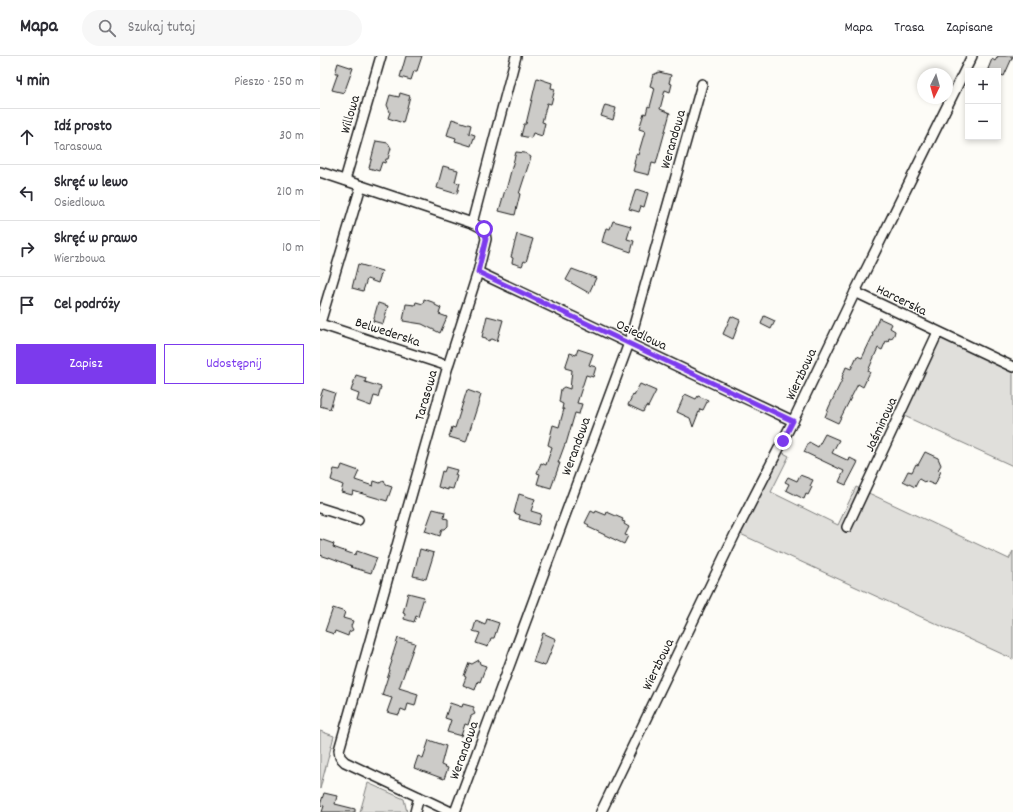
<!DOCTYPE html>
<html lang="pl">
<head>
<meta charset="utf-8">
<style>
  :root { --surface:#fff; --page:#f7f7f7; --text:#2b2b33; --muted:#7c7c81; --line:#e1e1e2; --accent:#7c3aed }
  body { margin:0; font-family:Dekko,sans-serif; background:var(--page); color:var(--text) }
  .controls { position:absolute; right:12px; top:12px; display:grid; overflow:hidden; border-radius:0px; box-shadow:0 2px 6px #0003 }
  .controls button { width:36px; height:36px; display:grid; place-items:center; padding:0; border:0; border-bottom:1px solid var(--line); background:var(--surface); color:var(--text); font:20px sans-serif }
  .compass { position:absolute; left:597px; top:12px; width:36px; height:36px; border-radius:50%; background:var(--surface); box-shadow:0 2px 6px #0003; rotate:185deg }
  .stop { position:absolute; width:12px; height:12px; margin:-9px; border:3px solid #7c3aed; border-radius:50%; background:#fff }
  .stop.end { background:#7c3aed; border-color:#fff; box-shadow:0 1px 4px #0008 }
  .list { margin:0; padding:0; list-style:none }
  h2 { display:flex; justify-content:space-between; align-items:center; height:52px; margin:0; padding:0 16px; font-size:17px }
  h2 small { font-size:13px; font-weight:400; color:var(--muted) }
  .list li { display:grid; grid-template-columns:26px 1fr auto; gap:12px; align-items:center; box-sizing:border-box; height:56px; padding:0 16px; border-top:1px solid var(--line) }
  .list b { display:block; font-size:15px; white-space:nowrap }
  .list p { margin:0; font-size:13px; white-space:nowrap; color:var(--muted) }
  .list em { font-size:13px; font-style:normal; color:var(--muted) }
  .actions { display:flex; gap:8px; padding:12px 16px }
  .actions a { flex:1; padding:9px 0; border:1px solid var(--accent); border-radius:0px; text-align:center; font-size:14px; color:var(--accent) }
  .actions .main { background:var(--accent); color:#fff }
  .icon { flex:none; width:22px; height:22px; fill:none; stroke:currentColor; stroke-width:2; stroke-linecap:round; stroke-linejoin:round }
  .map { position:relative; flex:none; width:693px; height:756px; overflow:hidden }
  header { display:flex; align-items:center; gap:24px; box-sizing:border-box; height:56px; padding:0 20px; background:var(--surface); border-bottom:1px solid var(--line) }
  header strong { font-size:19px }
  nav { display:flex; gap:22px; margin-inline-start:auto; font-size:14px }
  .search { width:280px; height:36px; background:var(--page); display:flex; align-items:center; gap:10px; box-sizing:border-box; padding:0 14px; border-radius:22px; color:var(--muted); font-size:15px }
  main { display:flex }
  aside { flex:1; background:var(--surface) }
  .map>svg:first-child { display:block }
  .green { fill:#e0dfdb; stroke:#7e7e7c }
  .building { fill:#cccbc8; stroke:#1c1c1c }
  .lines { fill:none; stroke-linecap:round; stroke-linejoin:round }
  .minor-casing { stroke:#1c1c1c; stroke-width:12 }
  .minor { stroke:#fdfcf7; stroke-width:9 }
  .route { stroke:#7c3aed; stroke-width:5 }
  .labels { text-anchor:middle; stroke-width:3; stroke-linejoin:round; paint-order:stroke }
  .street-label { font-size:14px; fill:#1c1c1c; stroke:#fdfcf7 }
</style>
</head>
<body>
<header>
<strong>Mapa</strong>
<div class="search"><svg class="icon" aria-label="search" viewBox="0 0 24 24"><circle cx="10" cy="10" r="6"/><path d="M15 15l6 6"/></svg>Szukaj tutaj</div>
<nav><a>Mapa</a><a>Trasa</a><a>Zapisane</a></nav>
</header>
<main>
<aside>
<h2>4 min<small>Pieszo · 250 m</small></h2>
<ul class="list">
<li><svg class="icon" aria-label="ahead" viewBox="0 0 24 24"><path d="M12 20V5M6 11l6-6 6 6"/></svg><div><b>Idź prosto</b><p>Tarasowa</p></div><em>30 m</em></li>
<li><svg class="icon" aria-label="left" viewBox="0 0 24 24"><path d="M17 20v-9H6M10 6l-5 5 5 5"/></svg><div><b>Skręć w lewo</b><p>Osiedlowa</p></div><em>210 m</em></li>
<li><svg class="icon" aria-label="right" viewBox="0 0 24 24"><path d="M7 20v-9h11M14 6l5 5-5 5"/></svg><div><b>Skręć w prawo</b><p>Wierzbowa</p></div><em>10 m</em></li>
<li><svg class="icon" aria-label="arrive" viewBox="0 0 24 24"><path d="M6 21V4h12l-3 4 3 4H6"/></svg><div><b>Cel podróży</b></div></li>
</ul>
<div class="actions"><a class="main">Zapisz</a><a>Udostępnij</a></div>
</aside>
<div class="map">
<svg width="693" height="756" viewBox="0 0 693 756">
  <rect width="100%" height="100%" fill="#fdfcf7"/>
  <filter id="ink" filterUnits="userSpaceOnUse"><feTurbulence type="fractalNoise" baseFrequency=".025" numOctaves="2"/><feDisplacementMap in="SourceGraphic" scale="8" xChannelSelector="R" yChannelSelector="G"/><feConvolveMatrix kernelMatrix="1 2 1 2 8 2 1 2 1" color-interpolation-filters="sRGB"/></filter>
  <g filter="url(#ink)">
    <g class="green">
      <polygon points="618,276 693,309 693,410 580,358"/>
      <polygon points="458,394 469,400 451,436 518,469 536,431 689,503 693,495 693,603 416,476"/>
      <polygon points="0,675 14,680 0,733"/>
      <polygon points="48,727 84,743 87,756 40,756"/>
    </g>
    <g class="building">
      <polygon points="86,0 102,0 97,15 94,15 91,24 80,21"/>
      <polygon points="678,0 693,0 684,20 678,18 678,15 672,15 668,13 672,3 675,5"/>
      <polygon points="18,7 33,12 24,37 12,34 18,17 15,17"/>
      <polygon points="339,16 351,19 349,27 352,28 350,36 345,34 340,53 350,57 336,108 332,107 329,119 313,115 315,108 314,108 316,98 318,99 325,75 319,73 324,57 326,58 328,50 330,51 335,32 330,30 333,19"/>
      <polygon points="217,22 232,27 231,32 235,33 231,48 227,47 222,66 225,67 222,80 213,77 211,82 201,80 204,68 206,68"/>
      <polygon points="80,37 90,40 83,67 68,62 70,56 67,49 70,39 79,41"/>
      <polygon points="285,49 296,52 293,64 281,60"/>
      <polygon points="132,63 151,69 149,77 155,79 151,90 135,85 136,82 127,79"/>
      <polygon points="56,85 68,87 71,92 68,103 66,103 65,107 62,106 59,115 49,112"/>
      <polygon points="196,96 205,97 211,101 199,138 200,138 195,159 179,155 185,134 186,134"/>
      <polygon points="123,110 138,114 135,126 140,127 137,138 117,132"/>
      <polygon points="316,133 328,137 324,151 321,150 319,156 309,153"/>
      <polygon points="293,165 311,170 307,183 314,185 311,196 282,186 286,172 290,173"/>
      <polygon points="197,178 213,183 206,206 204,205 202,210 192,207 193,202 191,201"/>
      <polygon points="38,208 62,215 58,227 47,223 43,235 32,232"/>
      <polygon points="252,213 276,222 269,237 246,224"/>
      <polygon points="104,243 115,247 115,249 121,252 119,258 127,261 120,277 102,268 83,265 86,248 95,249 96,246 103,248"/>
      <polygon points="58,247 68,250 63,268 53,265"/>
      <polygon points="167,260 183,264 177,285 172,283 168,285 166,282 162,281"/>
      <polygon points="411,260 420,264 413,283 403,278"/>
      <polygon points="444,260 455,265 451,273 441,268"/>
      <polygon points="559,262 572,268 570,272 575,275 574,279 571,283 569,282 568,286 566,285 562,294 558,292 548,315 550,316 543,331 538,328 518,367 505,361 509,351 523,322 522,321 526,311 531,313 537,300 542,302 553,279 552,278"/>
      <polygon points="258,293 273,298 269,309 276,311 273,321 266,319 257,347 262,348 259,358 255,357 246,388 245,388 238,407 240,407 231,432 217,428 220,418 217,417 221,407 226,409 232,391 228,389 233,369 239,371 244,353 242,353 243,348 239,346 241,333 244,331 250,333 252,314 245,312 250,297 256,299"/>
      <polygon points="36,319 46,322 45,326 61,331 58,341 54,340 51,350 37,345 39,338 31,335"/>
      <polygon points="320,328 336,335 328,351 326,350 323,356 308,349 313,338 314,339"/>
      <polygon points="3,333 15,337 10,353 0,350 0,342"/>
      <polygon points="147,334 161,339 146,386 129,381 132,371 135,372"/>
      <polygon points="365,338 376,343 378,340 388,344 383,354 380,353 373,371 370,362 357,356"/>
      <polygon points="505,378 519,384 512,397 529,405 530,402 538,406 526,429 519,426 524,415 484,396 489,386 498,391"/>
      <polygon points="605,396 618,402 621,409 618,414 621,415 615,429 605,425 604,426 599,423 595,431 583,425 588,415 592,416 596,408 598,409"/>
      <polygon points="22,409 39,415 35,424 53,430 54,425 60,427 64,424 66,429 72,431 67,445 33,435 32,439 21,436 23,429 11,424 14,413 20,414"/>
      <polygon points="126,411 137,414 135,419 137,420 133,433 128,432 128,434 118,431 122,415 124,416"/>
      <polygon points="480,419 493,424 490,430 492,431 488,439 486,438 484,443 466,434 469,428 465,426 468,421 477,425"/>
      <polygon points="199,438 215,443 211,455 221,458 218,469 199,463 200,459 194,457"/>
      <polygon points="113,453 125,456 124,462 128,463 128,470 125,473 122,473 120,480 105,475"/>
      <polygon points="271,455 275,457 276,455 286,459 287,456 303,463 302,465 305,466 304,468 309,471 305,479 308,480 304,488 268,471 269,469 265,467"/>
      <polygon points="0,483 14,488 13,491 35,499 37,495 57,502 51,517 31,511 32,510 9,501 9,502 0,499"/>
      <polygon points="100,493 114,497 106,523 93,520"/>
      <polygon points="88,537 104,541 98,561 96,560 94,566 84,563 85,558 83,557"/>
      <polygon points="13,552 25,556 23,562 33,565 31,570 33,574 29,576 28,580 15,575 14,578 5,575"/>
      <polygon points="167,563 179,567 174,582 171,582 168,591 156,587 160,577 153,575 156,565 165,569"/>
      <polygon points="223,577 236,583 225,610 213,606"/>
      <polygon points="78,582 95,587 79,632 98,638 95,650 88,648 86,655 81,653 79,659 67,656 72,642 62,639 70,614 69,614 72,605 71,604"/>
      <polygon points="159,604 160,608 166,610 160,626 158,625 155,634 143,629 146,621 144,620 149,607 152,608"/>
      <polygon points="130,647 142,651 143,648 154,651 153,654 155,658 151,660 148,669 145,668 141,680 127,676 131,664 125,662"/>
      <polygon points="109,684 126,690 121,709 128,712 124,723 94,712 98,700 103,702"/>
      <polygon points="4,737 17,740 15,748 35,753 35,756 2,756 4,750 0,749"/>
    </g>
    <g class="lines">
      <defs>
        <g id="minor">
          <polyline points="0,116 152,167 164,173 166,183 158,216 128,310 19,694 20,701 25,706 131,756"/>
          <polyline points="25,124 61,0"/>
          <polyline points="152,167 196,0"/>
          <polyline points="158,216 473,365"/>
          <polyline points="535,236 693,311"/>
          <polyline points="0,267 41,130"/>
          <polyline points="0,268 128,310"/>
          <polyline points="0,452 38,464"/>
          <polyline points="527,471 618,276"/>
          <polyline points="95,756 99,741"/>
          <polyline points="135,756 309,287 382,28"/>
          <polyline points="281,756 416,476 473,365 535,236 652,0"/>
        </g>
      </defs>
      <use href="#minor" class="minor-casing"/>
      <use href="#minor" class="minor"/>
    </g>
  </g>
  <g class="lines" filter="url(#ink)">
    <polyline class="route" points="164,173 166,183 158,216 473,365 463,385"/>
  </g>
  <g class="labels">
    <g class="street-label">
      <text transform="translate(29 58) rotate(-74)" y="5">Willowa</text>
      <text transform="translate(352 83) rotate(-74)" y="5">Werandowa</text>
      <text transform="translate(582 243) rotate(26)" y="5">Harcerska</text>
      <text transform="translate(68 275) rotate(18)" y="5">Belwederska</text>
      <text transform="translate(322 278) rotate(25)" y="5">Osiedlowa</text>
      <text transform="translate(480 318) rotate(-65)" y="5">Wierzbowa</text>
      <text transform="translate(105 339) rotate(-74)" y="5">Tarasowa</text>
      <text transform="translate(560 368) rotate(-65)" y="5">Jaśminowa</text>
      <text transform="translate(255 390) rotate(-70)" y="5">Werandowa</text>
      <text transform="translate(337 608) rotate(-64)" y="5">Wierzbowa</text>
      <text transform="translate(143 694) rotate(-70)" y="5">Werandowa</text>
    </g>
  </g>
</svg>
<div class="controls">
<button>+</button>
<button>−</button>
</div>
<svg class="compass" viewBox="-18 -18 36 36"><path d="M0-13l5 13h-10z" fill="#e53935"/><path d="M0 13l5-13h-10z" fill="#7c7c81"/></svg>
<div class="stop" style="left:164px;top:173px"></div>
<div class="stop end" style="left:463px;top:385px"></div>
</div>
</main>
</body>
</html>
